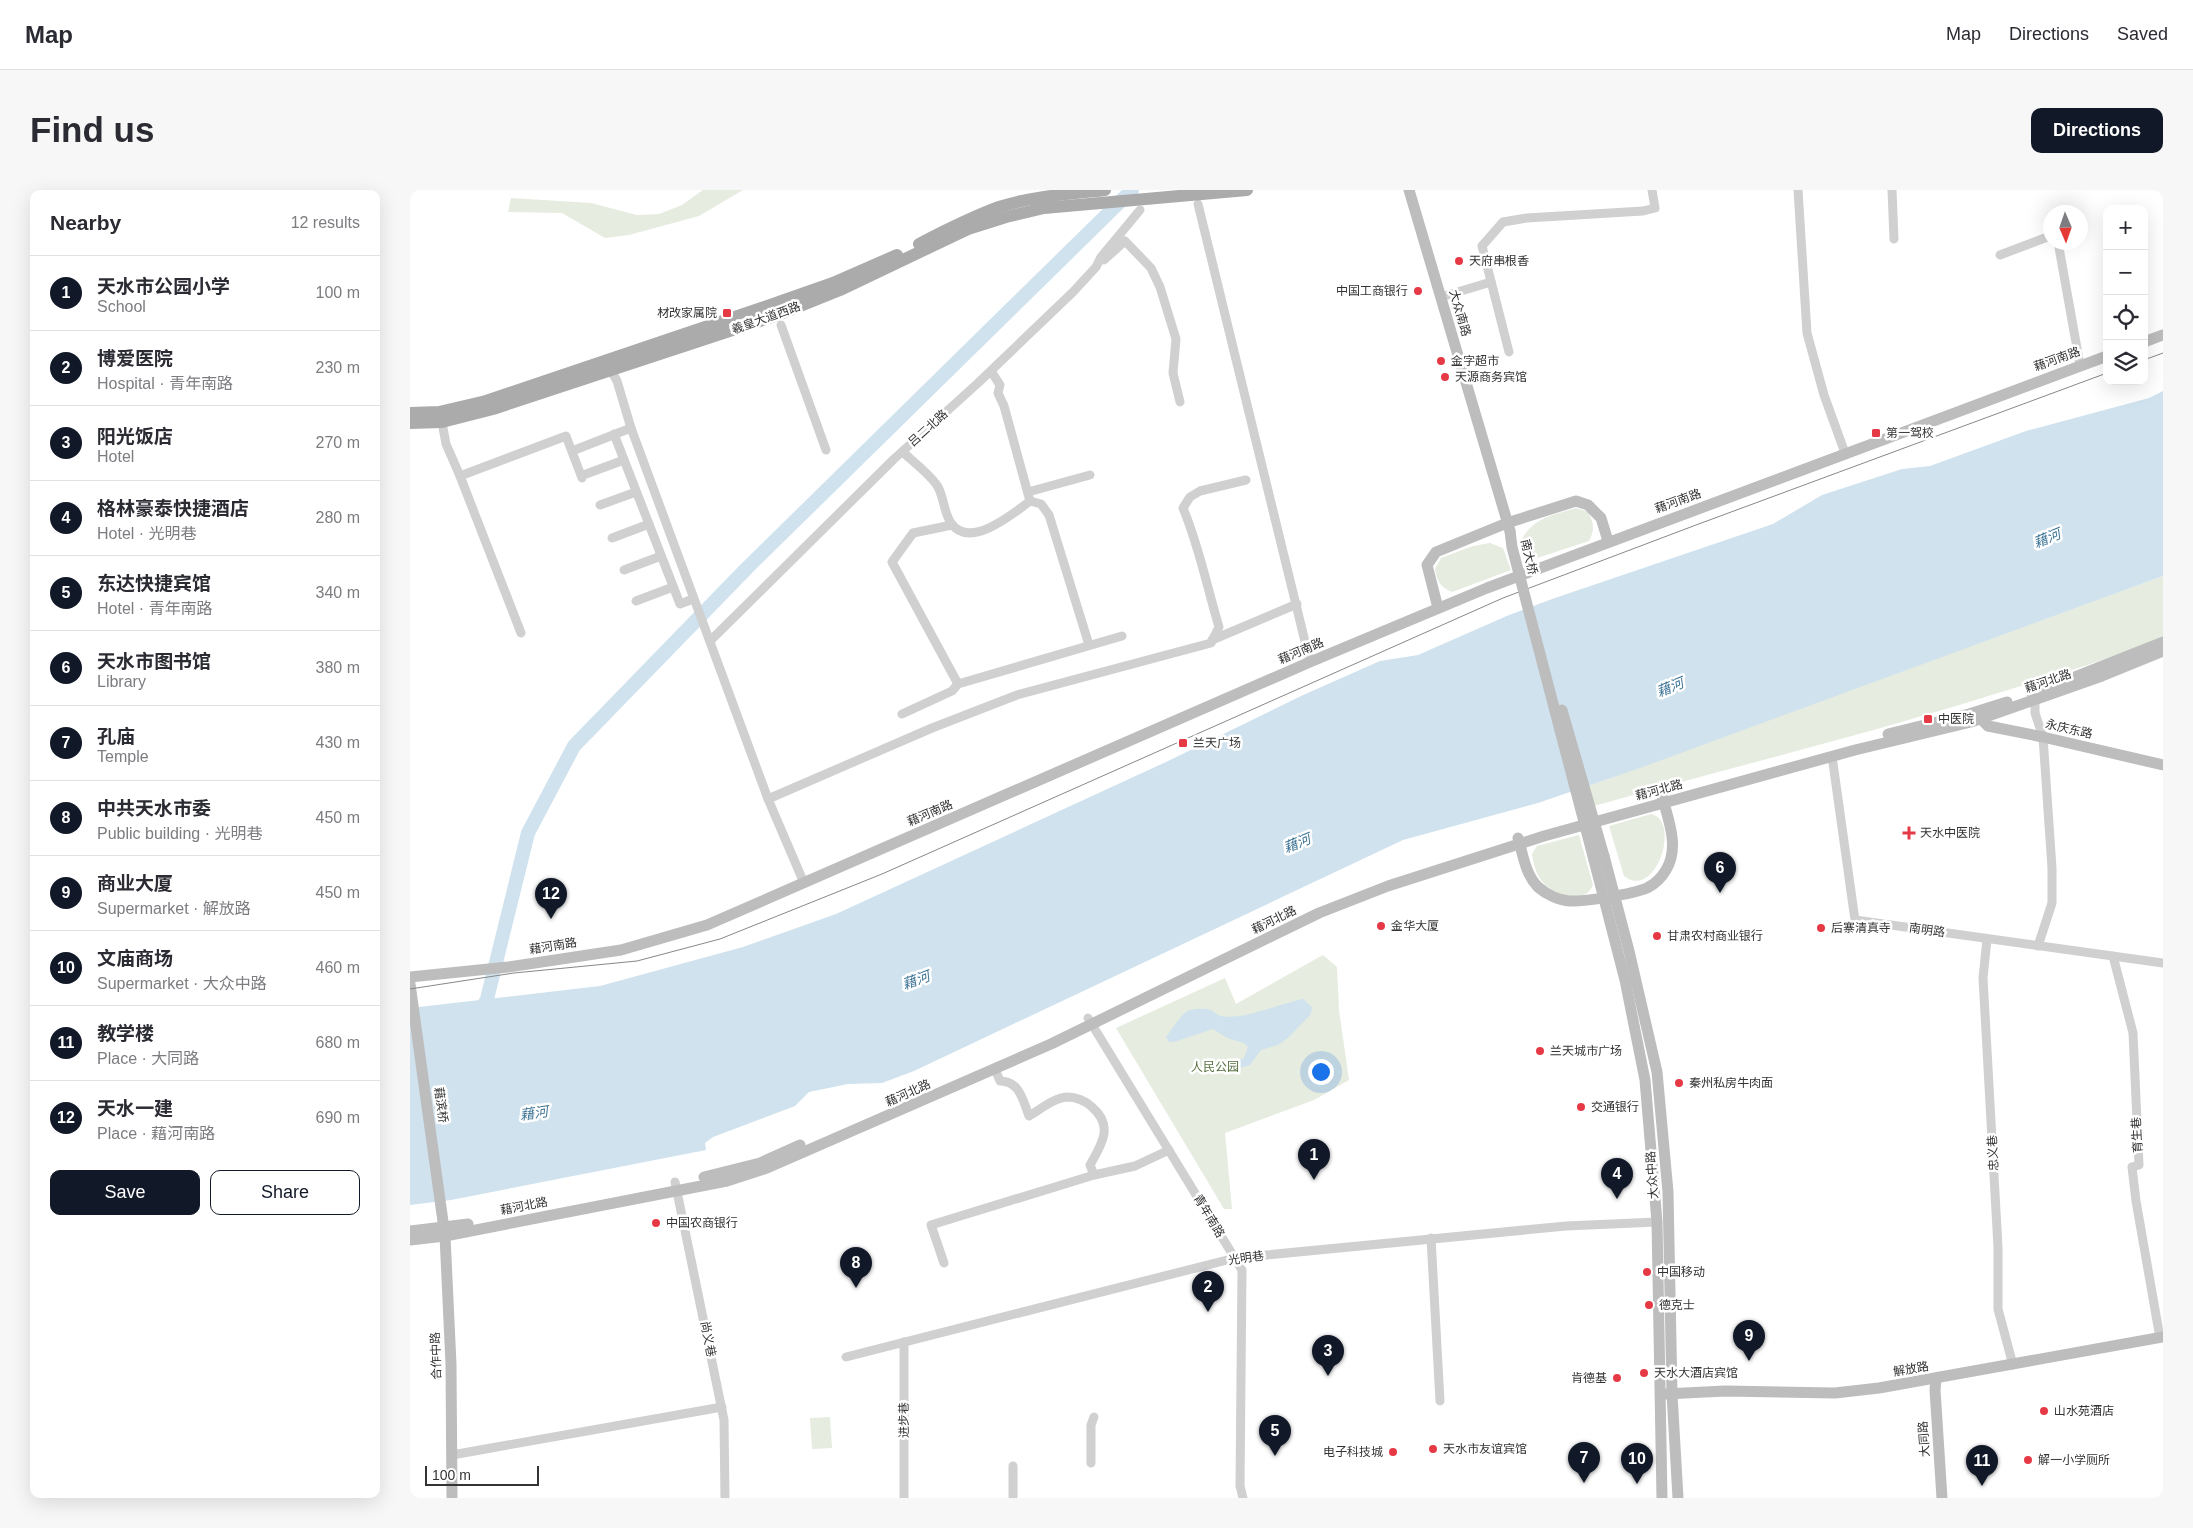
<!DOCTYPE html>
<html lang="en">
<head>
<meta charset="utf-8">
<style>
  :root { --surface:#fff; --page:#f7f7f7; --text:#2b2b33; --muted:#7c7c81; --line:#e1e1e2; --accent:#111827 }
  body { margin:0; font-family:Helvetica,"Noto Sans SC",sans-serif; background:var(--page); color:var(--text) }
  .controls { position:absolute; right:15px; top:15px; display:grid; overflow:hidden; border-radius:10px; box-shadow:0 5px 20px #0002 }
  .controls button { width:45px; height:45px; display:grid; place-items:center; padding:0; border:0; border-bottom:1px solid var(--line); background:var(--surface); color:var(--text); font:25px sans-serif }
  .compass { position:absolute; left:1633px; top:15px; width:45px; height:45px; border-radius:50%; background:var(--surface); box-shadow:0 5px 20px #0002; rotate:178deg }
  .scale { position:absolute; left:15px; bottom:12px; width:114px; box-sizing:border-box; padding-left:5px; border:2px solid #333; border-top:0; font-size:14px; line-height:18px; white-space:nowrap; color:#333; -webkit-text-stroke:4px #fff; paint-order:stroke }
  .you { position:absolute; left:910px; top:881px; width:18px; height:18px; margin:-12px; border:4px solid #fff; border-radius:50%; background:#1a73e8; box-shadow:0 0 0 8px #1a73e833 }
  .badge { display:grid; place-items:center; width:32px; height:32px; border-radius:50%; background:var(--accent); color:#fff; font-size:16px; font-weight:700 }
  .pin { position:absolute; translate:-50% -41px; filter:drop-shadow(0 1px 2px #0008) }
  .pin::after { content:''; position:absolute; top:26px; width:18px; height:15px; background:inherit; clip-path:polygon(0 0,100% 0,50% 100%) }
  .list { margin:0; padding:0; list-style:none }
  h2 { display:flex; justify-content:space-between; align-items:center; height:65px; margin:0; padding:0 20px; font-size:21px }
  h2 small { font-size:16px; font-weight:400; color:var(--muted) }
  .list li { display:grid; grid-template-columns:32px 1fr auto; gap:15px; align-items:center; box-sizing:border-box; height:75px; padding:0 20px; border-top:1px solid var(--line) }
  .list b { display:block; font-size:19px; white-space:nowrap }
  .list p { margin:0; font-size:16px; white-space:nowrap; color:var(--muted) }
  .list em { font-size:16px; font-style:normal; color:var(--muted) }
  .actions { display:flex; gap:10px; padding:15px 20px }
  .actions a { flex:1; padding:11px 0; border:1px solid var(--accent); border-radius:10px; text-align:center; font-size:18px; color:var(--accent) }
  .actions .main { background:var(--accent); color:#fff }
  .icon { flex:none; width:28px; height:28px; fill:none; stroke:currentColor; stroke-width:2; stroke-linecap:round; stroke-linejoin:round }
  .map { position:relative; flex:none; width:1753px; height:1308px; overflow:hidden; border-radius:10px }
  header { display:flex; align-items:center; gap:30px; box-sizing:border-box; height:70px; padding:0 25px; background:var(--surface); border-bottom:1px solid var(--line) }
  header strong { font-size:24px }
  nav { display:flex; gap:28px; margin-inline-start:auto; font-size:18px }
  .intro { display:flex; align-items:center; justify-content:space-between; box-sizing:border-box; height:120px; padding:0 30px }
  h1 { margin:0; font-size:35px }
  .button { padding:12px 22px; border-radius:10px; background:var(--accent); color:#fff; font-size:18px; font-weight:700 }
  main { display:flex; gap:30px; padding:0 30px }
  aside { flex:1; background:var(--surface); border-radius:10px; box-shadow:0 5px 20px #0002 }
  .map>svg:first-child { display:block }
  .green { fill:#e6ecdf }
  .water { fill:#cfe2ee }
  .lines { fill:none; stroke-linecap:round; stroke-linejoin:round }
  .river { stroke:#cfe2ee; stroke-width:14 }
  .street { stroke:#d0d0d0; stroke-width:9 }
  .secondary { stroke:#bdbdbd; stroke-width:11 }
  .primary { stroke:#ababab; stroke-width:12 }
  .tram { stroke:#888; stroke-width:1 }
  .secondary-bridge { stroke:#bdbdbd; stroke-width:11 }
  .poi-dot { fill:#e63946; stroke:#fff; stroke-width:2 }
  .labels { text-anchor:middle; stroke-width:5; stroke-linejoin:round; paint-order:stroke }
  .poi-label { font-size:12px; fill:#333; stroke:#fff; text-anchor:start }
  .street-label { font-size:12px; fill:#333; stroke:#fff }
  .park-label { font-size:12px; fill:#56703f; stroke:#fff }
  .water-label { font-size:14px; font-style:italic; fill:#3f7597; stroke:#fff }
</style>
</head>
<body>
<header>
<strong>Map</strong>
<nav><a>Map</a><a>Directions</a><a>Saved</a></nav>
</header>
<div class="intro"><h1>Find us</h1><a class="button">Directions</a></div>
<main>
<aside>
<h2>Nearby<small>12 results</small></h2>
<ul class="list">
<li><span class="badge">1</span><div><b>天水市公园小学</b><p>School</p></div><em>100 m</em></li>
<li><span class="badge">2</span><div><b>博爱医院</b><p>Hospital · 青年南路</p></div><em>230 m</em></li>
<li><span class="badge">3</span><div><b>阳光饭店</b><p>Hotel</p></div><em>270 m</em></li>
<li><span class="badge">4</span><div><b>格林豪泰快捷酒店</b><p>Hotel · 光明巷</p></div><em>280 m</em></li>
<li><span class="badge">5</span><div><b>东达快捷宾馆</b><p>Hotel · 青年南路</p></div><em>340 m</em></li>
<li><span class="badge">6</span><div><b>天水市图书馆</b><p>Library</p></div><em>380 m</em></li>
<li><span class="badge">7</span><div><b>孔庙</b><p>Temple</p></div><em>430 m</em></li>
<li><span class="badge">8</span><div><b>中共天水市委</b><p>Public building · 光明巷</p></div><em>450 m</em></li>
<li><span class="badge">9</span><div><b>商业大厦</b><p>Supermarket · 解放路</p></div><em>450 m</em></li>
<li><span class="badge">10</span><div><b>文庙商场</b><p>Supermarket · 大众中路</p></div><em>460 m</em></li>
<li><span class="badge">11</span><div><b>教学楼</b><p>Place · 大同路</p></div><em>680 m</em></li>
<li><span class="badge">12</span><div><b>天水一建</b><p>Place · 藉河南路</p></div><em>690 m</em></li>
</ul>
<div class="actions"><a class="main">Save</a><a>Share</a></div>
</aside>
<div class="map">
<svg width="1753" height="1308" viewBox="0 0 1753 1308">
  <rect width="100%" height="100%" fill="#fff"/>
  <g class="green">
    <polygon points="293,0 333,0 289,26 219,45 195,48 152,23 98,22 101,8 181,13 227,25 249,24 272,15"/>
    <path d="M1166,318l12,4c6,11 7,18 1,29l-61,20 -6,-22c12,-22 32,-24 54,-31z"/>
    <path d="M1080,353l13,5 8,22 -59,22c-12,-5 -15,-11 -17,-23l6,-11 32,-12z"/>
    <path d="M1753,386v61c-53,22 -109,39 -165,56 -133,42 -269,75 -404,113l-6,-20z"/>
    <path d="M1241,624c31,7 4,87 -27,62l-15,-50z"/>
    <path d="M1169,645l14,50c-9,22 -41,10 -52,-5 -5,-6 -8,-19 -9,-26l5,-8z"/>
    <polygon points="913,765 927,777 929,820 939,890 904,910 815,943 822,1019 814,1019 706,838 815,788 826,814"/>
    <polygon points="420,1227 422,1258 402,1259 400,1228"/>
  </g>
  <g class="water">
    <polygon points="1753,201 1753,386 1230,578 1128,613 993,650 504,881 472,893 438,894 399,902 385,916 303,947 295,953 296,960 41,1010 0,1015 0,818 190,796 333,757 426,724 756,572 891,506 970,471 1008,465 1099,425 1145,408 1363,334 1412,305 1492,279 1520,276 1616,241 1739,208"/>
    <path d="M893,809l9,8 -1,7 -23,24 -10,7 -17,5 -11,15 -27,8 -5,-2 4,-5 22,-8 4,-11 -4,-4 -17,-5 -14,-9 -39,13h-5l-3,-5c4,-5 15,-22 19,-24 5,-5 20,-5 26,-3 3,2 6,5 10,6 22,5 60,-13 82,-17z"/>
  </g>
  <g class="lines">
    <polyline class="river" points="69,824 77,809 118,643 164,556 337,378 722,0"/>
    <g class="street">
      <polyline points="1388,0 1397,143 1414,205 1435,263"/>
      <polyline points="1482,0 1484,49"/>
      <polyline points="788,14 900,472"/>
      <polyline points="1648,52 1670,175"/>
      <polyline points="1590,65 1640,46"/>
      <polyline points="694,70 715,51 741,78 750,97 766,149 763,183 770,212"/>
      <polyline points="1031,107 1081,92"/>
      <polyline points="371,135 416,260"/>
      <polyline points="1099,162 1072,56 1093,32 1117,28 1233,21 1245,18 1242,0"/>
      <polyline points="199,177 207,191 221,238 358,609 394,693"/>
      <polyline points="581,181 590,195 588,203 594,216 620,311 631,314 639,325 679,455"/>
      <polyline points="32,232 36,254 50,286 111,443"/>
      <polyline points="204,244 270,414 283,409"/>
      <polyline points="162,261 221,238"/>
      <path d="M493,262c9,9 29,24 35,35 6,11 6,26 13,36 18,27 62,-9 79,-22"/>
      <polyline points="176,284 214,270"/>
      <polyline points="50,286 156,246 172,288"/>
      <polyline points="618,302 680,285"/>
      <polyline points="190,315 226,302"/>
      <polyline points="542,335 503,343 482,372 548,494"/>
      <polyline points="202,348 239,334"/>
      <polyline points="214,380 251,366"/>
      <polyline points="226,411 263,397"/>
      <polyline points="802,450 887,414"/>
      <polyline points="300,451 484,269 568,193 663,102 686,77 691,67 730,20"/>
      <polyline points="1621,504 1625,510 1625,523 1633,547 1642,678 1642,713 1628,756"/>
      <polyline points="492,524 542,501 548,494 712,446"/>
      <polyline points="1422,566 1445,730 1753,773"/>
      <path d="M358,609l164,-71 85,-33 194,-52 8,-16c-12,-40 -20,-81 -36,-119l7,-11 10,-6 46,-11"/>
      <polyline points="1577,749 1573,788 1588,1057 1588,1119 1603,1175"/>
      <polyline points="1703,766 1723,843 1729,975 1722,977 1726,1011 1750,1148"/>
      <polyline points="678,828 832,1080 830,1296 833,1308"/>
      <polyline points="684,985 725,976 759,960"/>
      <polyline points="265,992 314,1230 315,1308"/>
      <polyline points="1021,1048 1030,1211"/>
      <path d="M534,1073l-13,-38 163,-50 -4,-10c12,-21 24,-39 2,-58 -6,-6 -16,-10 -25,-10 -13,1 -26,12 -38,19 -6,-15 -9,-35 -29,-35l-5,-12"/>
      <polyline points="494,1152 494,1308"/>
      <polyline points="436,1167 825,1068 1156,1036 1247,1032"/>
      <polyline points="42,1265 312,1217"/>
      <polyline points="681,1273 681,1235 684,1227"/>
      <polyline points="603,1308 603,1276"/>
    </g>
    <g class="secondary">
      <polyline points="999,0 1100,341"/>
      <polyline points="1734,152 1753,145"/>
      <polyline points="1028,418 1017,375 1026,362 1097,333 1166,311 1178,315 1191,328 1198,351"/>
      <polyline points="1634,499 1753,452"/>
      <polyline points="1567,525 1578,536 1633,547 1753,575"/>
      <polyline points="1478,544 1559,524 1597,512"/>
      <path d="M1108,648c5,16 7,36 20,49 8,7 20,13 31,14 15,1 64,-7 78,-13 8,-4 15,-11 19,-18 14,-23 2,-51 -4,-74"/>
      <polyline points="1194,666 1219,761 1247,882 1258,1002 1262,1204 1268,1308"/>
      <polyline points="1184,670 1215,790 1235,890 1247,1032 1252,1308"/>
      <polyline points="0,787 98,777 211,760 297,735 900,472 1077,398 1697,166"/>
      <polyline points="0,794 35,1046 41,1174 42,1308"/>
      <polyline points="294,987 350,973 390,955"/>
      <polyline points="0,1041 58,1034"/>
      <polyline points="0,1050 35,1046 317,991 357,978 641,854 909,723 978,696 1134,646 1445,560 1561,532 1692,486 1753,461"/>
      <polyline points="1526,1189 1525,1200 1532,1308"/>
      <polyline points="1255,1204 1315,1201 1425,1203 1469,1198 1753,1147"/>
    </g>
    <g class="primary">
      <path d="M509,54c27,-14 53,-27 80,-37 34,-11 71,-13 106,-17"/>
      <polyline points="0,223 29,222 76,211 366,113 423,93 487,65"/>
      <polyline points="0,233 32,232 83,219 368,125 430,100 558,39 596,27 634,18 837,0"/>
    </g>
    <g class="tram">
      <polyline points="1734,170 1753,163"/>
      <polyline points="0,799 104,783 227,771 310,749 472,684 1093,408 1286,335 1697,183"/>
    </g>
    <g class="secondary-bridge">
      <polyline points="1100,341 1102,357 1184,670"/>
      <polyline points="1152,520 1194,666"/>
    </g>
  </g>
  <g class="poi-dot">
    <circle cx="1049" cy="71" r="5"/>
    <circle cx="1008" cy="101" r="5"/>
    <rect x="312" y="118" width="10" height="10" rx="2.5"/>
    <circle cx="1031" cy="171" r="5"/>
    <circle cx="1035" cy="187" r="5"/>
    <rect x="1461" y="238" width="10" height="10" rx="2.5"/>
    <rect x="1513" y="524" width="10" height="10" rx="2.5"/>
    <rect x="768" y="548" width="10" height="10" rx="2.5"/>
    <path d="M1496.5 635.5h5v5h5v5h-5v5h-5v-5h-5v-5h5z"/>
    <circle cx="971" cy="736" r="5"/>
    <circle cx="1411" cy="738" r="5"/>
    <circle cx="1247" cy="746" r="5"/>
    <circle cx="1130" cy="861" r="5"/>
    <circle cx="1269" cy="893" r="5"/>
    <circle cx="1171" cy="917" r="5"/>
    <circle cx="246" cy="1033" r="5"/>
    <circle cx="1237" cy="1082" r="5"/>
    <circle cx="1239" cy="1115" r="5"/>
    <circle cx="1234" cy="1183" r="5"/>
    <circle cx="1207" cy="1188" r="5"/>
    <circle cx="1634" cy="1221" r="5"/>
    <circle cx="1023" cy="1259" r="5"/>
    <circle cx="983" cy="1262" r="5"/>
    <circle cx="1618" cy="1270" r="5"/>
  </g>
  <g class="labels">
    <g class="poi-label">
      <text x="1059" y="75">天府串根香</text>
      <text x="998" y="105" text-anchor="end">中国工商银行</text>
      <text x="307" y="127" text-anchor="end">材改家属院</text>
      <text x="1041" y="175">金字超市</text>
      <text x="1045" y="191">天源商务宾馆</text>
      <text x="1476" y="247">第一驾校</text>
      <text x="1528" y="533">中医院</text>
      <text x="783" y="557">兰天广场</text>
      <text x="1510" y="647">天水中医院</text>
      <text x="981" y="740">金华大厦</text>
      <text x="1421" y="742">后寨清真寺</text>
      <text x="1257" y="750">甘肃农村商业银行</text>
      <text x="1140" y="865">兰天城市广场</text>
      <text x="1279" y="897">秦州私房牛肉面</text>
      <text x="1181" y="921">交通银行</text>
      <text x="256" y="1037">中国农商银行</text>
      <text x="1247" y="1086">中国移动</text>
      <text x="1249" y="1119">德克士</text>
      <text x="1244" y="1187">天水大酒店宾馆</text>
      <text x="1197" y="1192" text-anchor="end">肯德基</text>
      <text x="1644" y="1225">山水苑酒店</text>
      <text x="1033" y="1263">天水市友谊宾馆</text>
      <text x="973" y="1266" text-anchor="end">电子科技城</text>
      <text x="1628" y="1274">解一小学厕所</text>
    </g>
    <g class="street-label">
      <text transform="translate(1050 123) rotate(74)" y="4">大众南路</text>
      <text transform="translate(356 128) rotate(-20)" y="4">羲皇大道西路</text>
      <text transform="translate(1647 169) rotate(-20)" y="4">藉河南路</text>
      <text transform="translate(518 238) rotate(-42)" y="4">吕二北路</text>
      <text transform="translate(1268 311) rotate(-20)" y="4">藉河南路</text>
      <text transform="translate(1119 367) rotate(77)" y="4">南大桥</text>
      <text transform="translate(891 461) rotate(-23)" y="4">藉河南路</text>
      <text transform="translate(1638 491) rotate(-19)" y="4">藉河北路</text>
      <text transform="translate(1659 539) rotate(13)" y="4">永庆东路</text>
      <text transform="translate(1249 600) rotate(-15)" y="4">藉河北路</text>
      <text transform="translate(520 623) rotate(-23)" y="4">藉河南路</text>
      <text transform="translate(864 730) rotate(-26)" y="4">藉河北路</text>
      <text transform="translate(1517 740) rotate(8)" y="4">南明路</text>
      <text transform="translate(143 756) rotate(-9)" y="4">藉河南路</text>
      <text transform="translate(498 903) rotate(-24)" y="4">藉河北路</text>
      <text transform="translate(31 915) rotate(82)" y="4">藉滨桥</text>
      <text transform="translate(1727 945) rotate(-93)" y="4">育生巷</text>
      <text transform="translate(1583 963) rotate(-93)" y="4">忠义巷</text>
      <text transform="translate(1242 985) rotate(-94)" y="4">大众中路</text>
      <text transform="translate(114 1016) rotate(-11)" y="4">藉河北路</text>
      <text transform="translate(799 1026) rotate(59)" y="4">青年南路</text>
      <text transform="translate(836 1068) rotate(-8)" y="4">光明巷</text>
      <text transform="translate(298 1149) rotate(79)" y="4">尚义巷</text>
      <text transform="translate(26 1166) rotate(-92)" y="4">合作中路</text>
      <text transform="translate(1501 1179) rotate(-10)" y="4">解放路</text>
      <text transform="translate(494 1230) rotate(-91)" y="4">进步巷</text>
      <text transform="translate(1514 1249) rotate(-94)" y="4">大同路</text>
    </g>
    <g class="park-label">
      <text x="805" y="881">人民公园</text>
    </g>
    <g class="water-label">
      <text transform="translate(1637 348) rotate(-22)" y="5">藉河</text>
      <text transform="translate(1260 497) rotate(-22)" y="5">藉河</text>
      <text transform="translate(887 653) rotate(-22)" y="5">藉河</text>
      <text transform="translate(506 790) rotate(-20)" y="5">藉河</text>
      <text transform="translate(124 923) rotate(-8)" y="5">藉河</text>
    </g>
  </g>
</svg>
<div class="controls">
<button>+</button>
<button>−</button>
<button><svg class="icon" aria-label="locate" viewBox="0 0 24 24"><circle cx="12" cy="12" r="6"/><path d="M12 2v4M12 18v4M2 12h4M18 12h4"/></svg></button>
<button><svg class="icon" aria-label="layers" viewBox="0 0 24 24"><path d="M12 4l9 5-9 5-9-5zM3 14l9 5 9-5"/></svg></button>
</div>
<svg class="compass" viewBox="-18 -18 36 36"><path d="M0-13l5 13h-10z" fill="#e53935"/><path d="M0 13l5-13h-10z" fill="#7c7c81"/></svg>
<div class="scale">100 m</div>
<div class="you"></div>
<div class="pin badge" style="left:904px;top:990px">1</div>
<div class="pin badge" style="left:798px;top:1122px">2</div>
<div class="pin badge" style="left:918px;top:1186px">3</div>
<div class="pin badge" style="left:1207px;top:1009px">4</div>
<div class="pin badge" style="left:865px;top:1266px">5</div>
<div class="pin badge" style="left:1310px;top:703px">6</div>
<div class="pin badge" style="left:1174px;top:1293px">7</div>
<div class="pin badge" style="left:446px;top:1098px">8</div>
<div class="pin badge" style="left:1339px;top:1171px">9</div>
<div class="pin badge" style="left:1227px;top:1294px">10</div>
<div class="pin badge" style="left:1572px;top:1296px">11</div>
<div class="pin badge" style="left:141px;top:729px">12</div>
</div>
</main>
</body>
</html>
